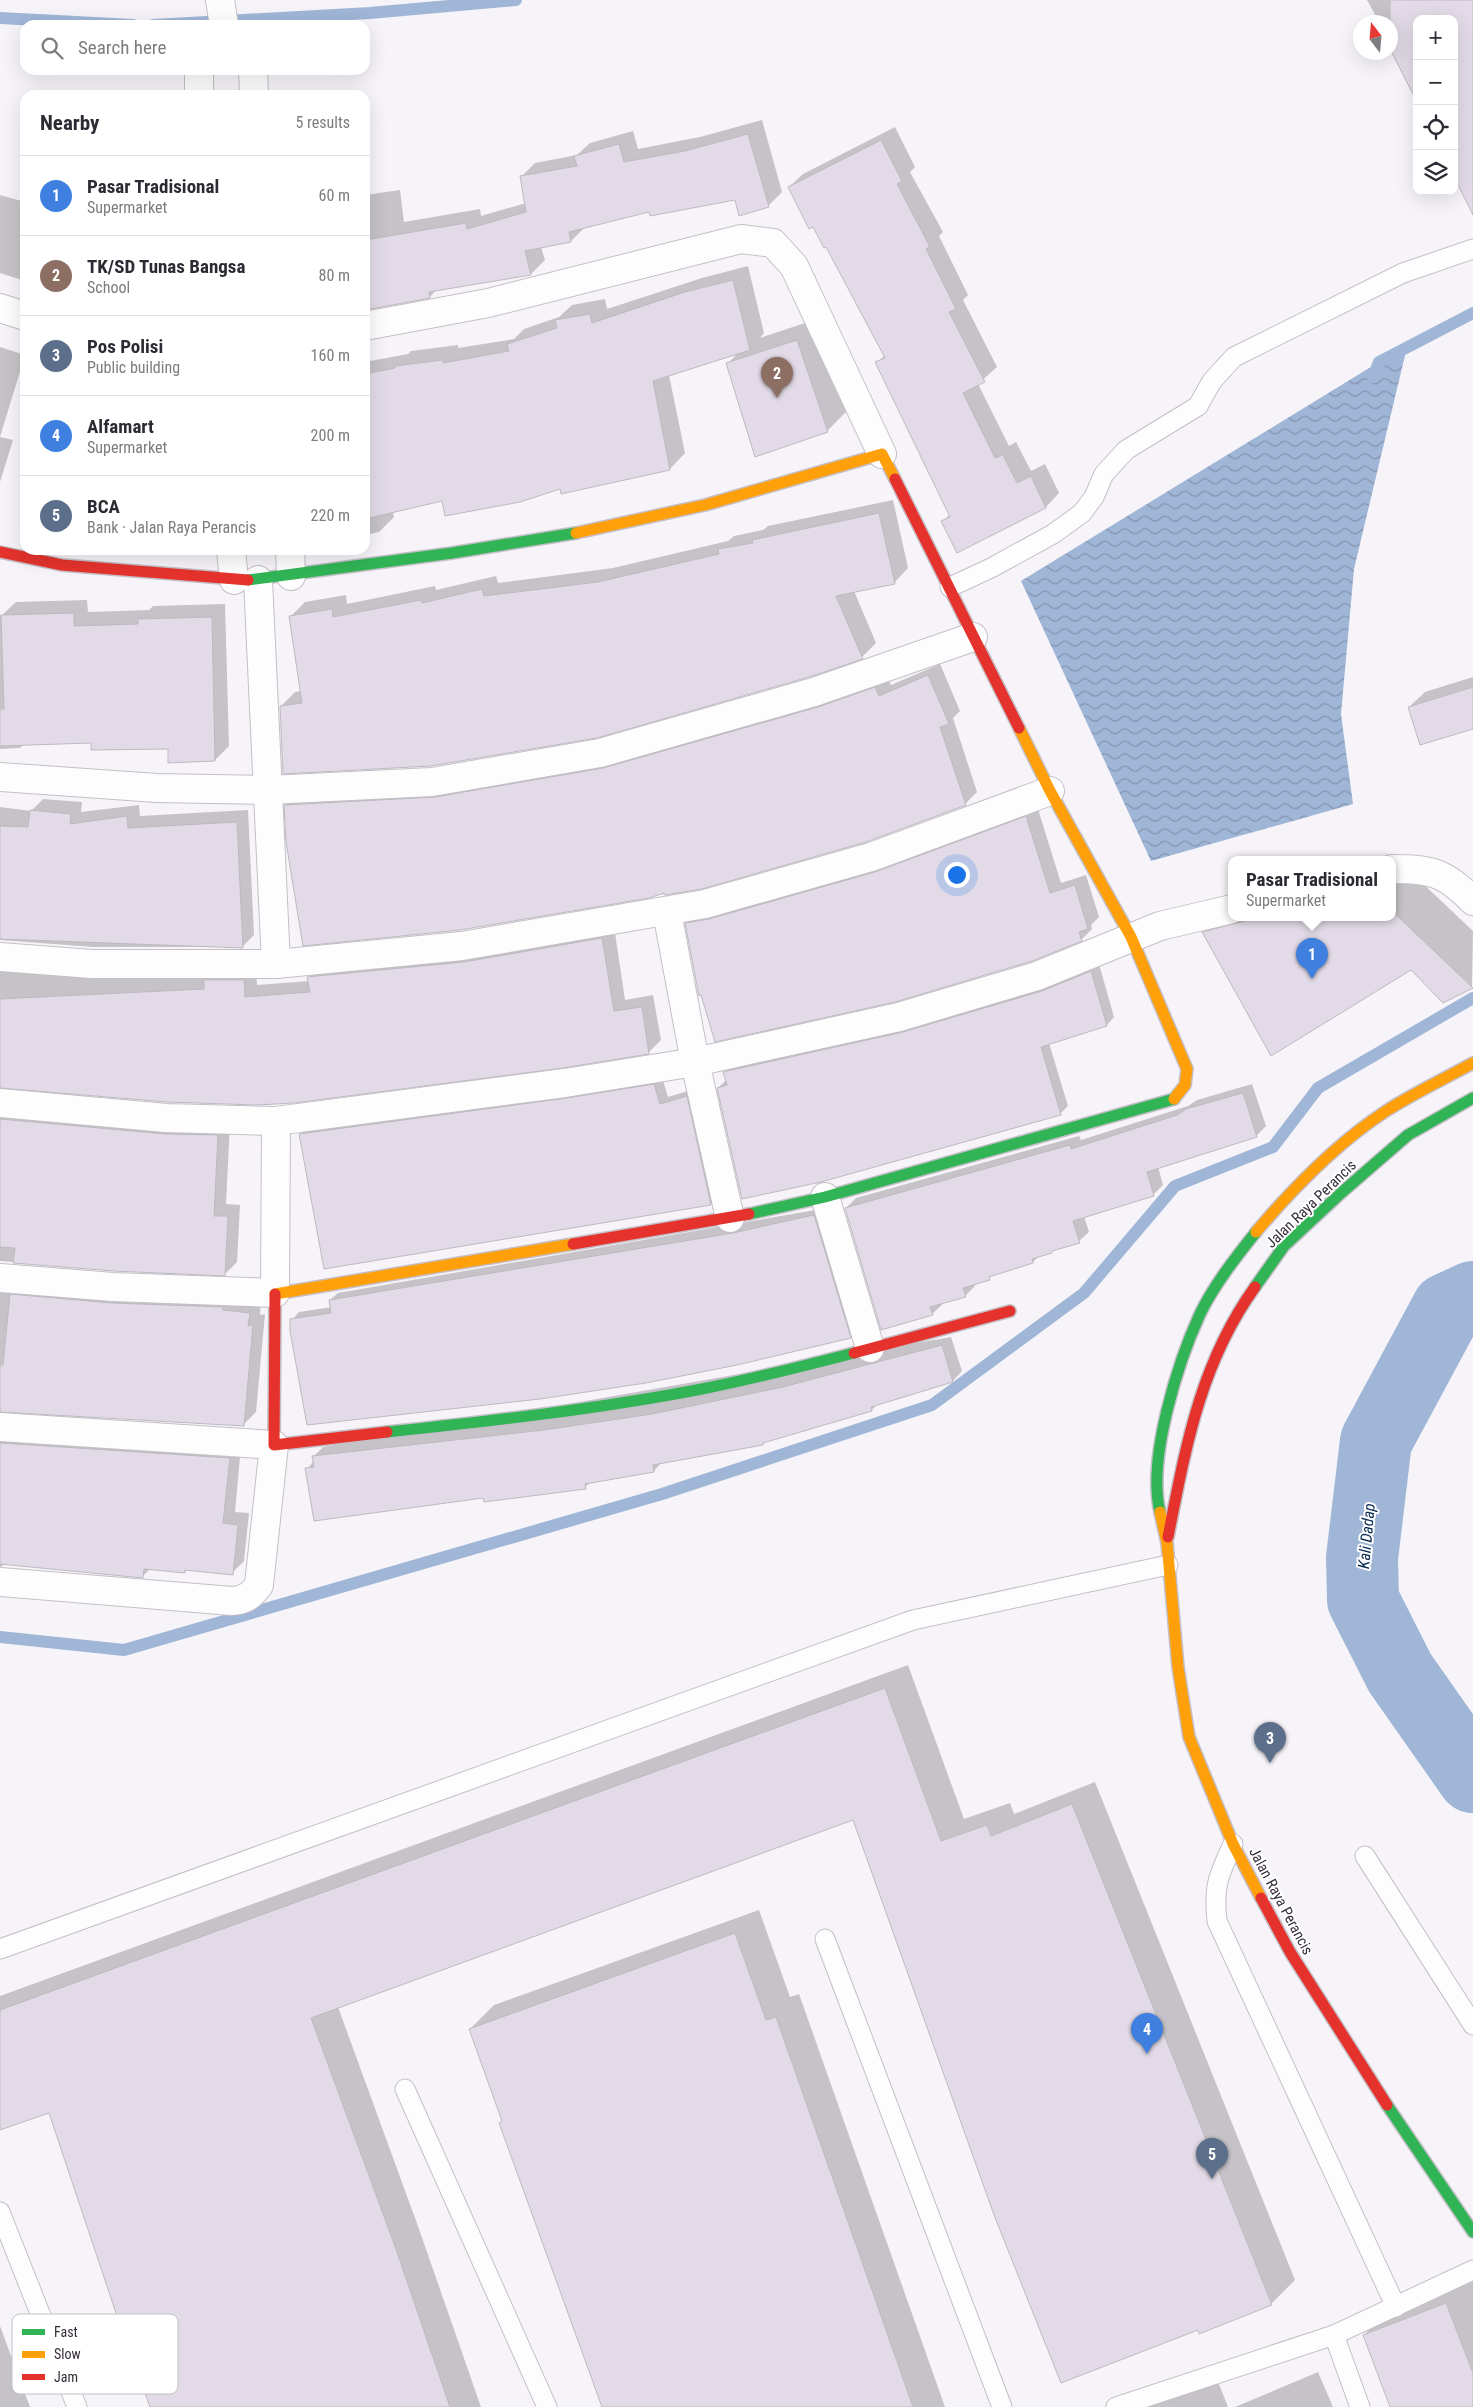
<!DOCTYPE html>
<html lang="en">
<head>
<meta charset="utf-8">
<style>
  :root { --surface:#fff; --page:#f7f7f7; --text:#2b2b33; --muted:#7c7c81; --line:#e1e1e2; --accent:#79737c }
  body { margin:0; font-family:"Roboto Condensed",sans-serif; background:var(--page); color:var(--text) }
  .controls { position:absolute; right:15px; top:15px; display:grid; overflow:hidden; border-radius:10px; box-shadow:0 5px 20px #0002 }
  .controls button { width:45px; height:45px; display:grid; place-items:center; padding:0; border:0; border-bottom:1px solid var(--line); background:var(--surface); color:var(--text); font:25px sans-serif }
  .compass { position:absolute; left:1353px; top:15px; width:45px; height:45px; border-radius:50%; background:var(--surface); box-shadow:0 5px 20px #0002; rotate:344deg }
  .you { position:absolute; left:956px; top:874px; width:18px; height:18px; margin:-12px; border:4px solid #fff; border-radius:50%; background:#1a73e8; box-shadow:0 0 0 8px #1a73e833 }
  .badge { display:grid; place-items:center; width:32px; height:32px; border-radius:50%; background:var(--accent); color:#fff; font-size:16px; font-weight:700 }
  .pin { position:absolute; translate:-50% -41px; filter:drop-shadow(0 1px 2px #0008) }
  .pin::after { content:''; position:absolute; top:26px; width:18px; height:15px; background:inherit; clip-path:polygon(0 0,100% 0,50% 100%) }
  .popup { position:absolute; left:1228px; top:856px; width:168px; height:65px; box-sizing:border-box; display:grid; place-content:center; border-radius:10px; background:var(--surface); filter:drop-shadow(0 1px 4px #0005); font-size:16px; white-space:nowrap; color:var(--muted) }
  .popup b { font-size:19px; color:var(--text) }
  .popup::after { content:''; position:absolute; left:50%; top:100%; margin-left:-10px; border:10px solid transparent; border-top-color:var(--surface) }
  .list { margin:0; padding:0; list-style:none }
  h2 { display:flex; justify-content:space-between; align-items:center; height:65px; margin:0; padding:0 20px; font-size:21px }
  h2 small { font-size:16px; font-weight:400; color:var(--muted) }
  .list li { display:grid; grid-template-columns:32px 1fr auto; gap:15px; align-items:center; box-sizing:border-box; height:80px; padding:0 20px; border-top:1px solid var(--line) }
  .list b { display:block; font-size:19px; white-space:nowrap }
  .list p { margin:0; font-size:16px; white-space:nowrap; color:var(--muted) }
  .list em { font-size:16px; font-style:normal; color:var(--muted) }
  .icon { flex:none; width:28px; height:28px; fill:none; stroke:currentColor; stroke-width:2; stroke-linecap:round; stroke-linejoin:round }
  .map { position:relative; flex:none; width:1473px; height:2407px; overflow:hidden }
  .search { position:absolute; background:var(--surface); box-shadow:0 5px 20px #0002; left:20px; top:20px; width:350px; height:55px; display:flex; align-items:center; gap:12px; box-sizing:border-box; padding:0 18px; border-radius:15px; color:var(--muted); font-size:19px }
  .panel { position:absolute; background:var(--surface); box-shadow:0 5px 20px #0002; left:20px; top:90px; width:350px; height:465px; border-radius:15px }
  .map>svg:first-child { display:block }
  .water { fill:url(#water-waves) }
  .shadow { fill:#0003 }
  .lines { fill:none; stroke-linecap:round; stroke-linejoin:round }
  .stream { stroke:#a0b6d7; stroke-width:12 }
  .river { stroke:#a0b6d7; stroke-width:72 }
  .building { fill:#e2dbe7; stroke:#bdb9c0 }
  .lane-casing { stroke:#c4bfc6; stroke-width:21 }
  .street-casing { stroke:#c4bfc6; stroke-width:30 }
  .fast-casing { stroke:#c4bfc6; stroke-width:14 }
  .slow-casing { stroke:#c4bfc6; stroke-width:14 }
  .jam-casing { stroke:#c4bfc6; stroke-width:14 }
  .lane { stroke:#fefdfe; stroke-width:19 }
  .street { stroke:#fefdfe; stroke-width:28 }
  .fast { stroke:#30b455; stroke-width:11 }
  .slow { stroke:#ff9f0a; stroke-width:11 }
  .jam { stroke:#e5322d; stroke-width:11 }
  .labels { text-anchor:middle; stroke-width:4; stroke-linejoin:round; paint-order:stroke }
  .street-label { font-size:15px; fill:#352e38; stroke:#fff }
  .water-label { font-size:16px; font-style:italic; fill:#072a53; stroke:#fff }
  .key { fill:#fff; stroke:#c2c0c3; stroke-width:1 }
  .key-label { font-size:14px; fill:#352e38 }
</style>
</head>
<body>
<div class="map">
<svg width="1473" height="2407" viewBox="0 0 1473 2407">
  <defs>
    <pattern id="water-waves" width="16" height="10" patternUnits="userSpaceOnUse" patternTransform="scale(1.25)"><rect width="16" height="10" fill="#a0b6d7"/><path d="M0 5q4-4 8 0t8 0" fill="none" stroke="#8394af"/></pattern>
  </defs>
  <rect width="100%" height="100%" fill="#f7f4f9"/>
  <polygon class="water" points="1407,347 1354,569 1341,714 1353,804 1151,861 1021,581 1379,362"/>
  <g class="shadow">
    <polygon points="1367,0 1473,0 1473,199 1454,19 1417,19 1379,22"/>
    <polygon points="762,120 782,192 768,206 736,199 650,210 585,227 571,241 541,247 545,260 531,274 437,289 430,297 365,310 365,195 400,190 404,222 480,209 481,216 526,203 521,177 535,163 577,155 590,143 633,131 638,149 700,137"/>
    <polygon points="895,127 915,167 910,172 943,232 939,236 968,295 963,300 997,367 978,384 1009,446 1016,442 1031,471 1045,464 1059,493 1046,507 958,551 943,522 950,514 877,363 885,355 827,245 789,187 803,174"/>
    <polygon points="0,195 25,202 25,281 0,273"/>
    <polygon points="748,266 764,333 760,338 820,318 850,408 827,431 728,363 739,352 669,375 685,453 670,469 443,500 393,512 394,517 379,532 365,535 365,362 408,354 411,351 458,345 458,348 514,339 524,329 559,317 572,305 605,299 607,309 702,278"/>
    <polygon points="0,347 25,355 0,437 13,440 0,482"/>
    <polygon points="893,500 908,568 894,583 854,591 876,643 862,657 281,706 295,692 302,691 291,616 305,602 346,595 347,604 435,586 436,590 496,576 498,583 613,568 728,541 734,536 763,530 768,526"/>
    <polygon points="87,600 88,612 149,610 153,606 225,604 229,746 215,760 169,748 92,742 24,744 20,748 0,749 0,615 2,615 16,602"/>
    <polygon points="940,664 960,711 953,718 977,792 965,804 664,891 285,805 298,793 448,786 887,676 891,685"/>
    <polygon points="1473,677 1473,727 1409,707 1425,692"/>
    <polygon points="43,799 82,802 81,812 139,805 140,816 248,810 254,935 242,947 93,947 0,940 0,807 31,811"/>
    <polygon points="1037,806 1061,883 1086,875 1099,917 1091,925 1092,929 1081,940 686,924 697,913"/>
    <polygon points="1400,862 1473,931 1472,987 1411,968 1204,932 1232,904 1232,918 1392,918 1392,864"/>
    <polygon points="614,926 625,1000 653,995 661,1040 649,1052 0,1086 0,954 256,968 257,985 309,981 309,977 321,965"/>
    <polygon points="1099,964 1114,1017 1107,1025 1049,1043 1068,1106 1060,1114 718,1088 727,1079 725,1072 732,1064"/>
    <polygon points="662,1077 668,1097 694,1089 718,1196 711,1204 300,1134 308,1126"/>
    <polygon points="1252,1084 1266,1126 1256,1136 1158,1167 1163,1185 1153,1195 1084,1216 1089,1232 1079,1241 1055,1249 1039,1256 1033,1262 993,1274 989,1278 974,1284 975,1286 965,1296 941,1302 942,1305 932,1314 846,1208 856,1198 1079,1136 1081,1140 1188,1106 1197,1100"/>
    <polygon points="0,1100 230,1123 226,1204 240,1205 237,1262 225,1274 114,1270 0,1261"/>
    <polygon points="821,1209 857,1329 850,1336 292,1320 299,1312 332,1307 330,1300 338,1293"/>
    <polygon points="0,1275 261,1301 260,1315 265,1314 256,1412 244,1424 0,1410"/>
    <polygon points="951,1337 962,1371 953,1381 877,1404 872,1410 766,1441 763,1444 662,1462 654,1471 591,1482 585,1487 484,1497 307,1469 314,1461 313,1457 323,1447"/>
    <polygon points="0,1424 241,1446 235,1512 249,1513 244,1561 232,1573 188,1569 184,1572 150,1569 142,1577 8,1563 0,1567"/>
    <polygon points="908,1665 964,1819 1010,1803 1014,1814 1095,1782 1295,2280 1272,2303 1200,2332 854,1819 338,2007 419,2229 481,2407 150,2407 50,2111 0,2129 0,1996"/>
    <polygon points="759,1910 790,1997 799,1994 945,2407 603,2407 470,2029 494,2005"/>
    <polygon points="1473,2277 1473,2407 1391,2407 1364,2335 1392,2307"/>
    <polygon points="0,2326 30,2407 0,2407"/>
    <polygon points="1318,2372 1333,2407 1235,2407"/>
    <polygon points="1217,2379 1228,2407 1139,2407"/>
  </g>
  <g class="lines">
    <g class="stream">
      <polyline points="0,18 133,25"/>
      <polyline points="153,25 370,13 516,0"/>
      <polyline points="1373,377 1379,362 1473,313"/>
      <polyline points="0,1637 124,1650 662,1494 932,1405 1084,1293 1175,1186 1273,1147 1318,1088 1473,998"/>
    </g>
    <polyline class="river" points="1473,1297 1447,1309 1376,1441 1362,1558 1363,1600 1400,1673 1473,1777"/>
  </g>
  <g class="building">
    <polygon points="1390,0 1473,0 1473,215 1454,177 1454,19 1417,19 1417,102 1390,49"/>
    <polygon points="748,134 769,207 739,216 735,200 650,216 649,212 569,232 571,242 525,251 531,275 429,292 430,298 365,310 365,240 466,223 467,229 526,212 520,176 577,166 574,156 619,144 624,162 685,151"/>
    <polygon points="881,140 902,181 897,184 930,247 926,249 956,309 949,312 985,382 963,393 995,458 1003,455 1017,483 1031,476 1046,508 957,553 941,521 950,517 875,362 885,358 826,247 824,248 813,227 809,229 788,187"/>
    <polygon points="733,280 750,350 653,381 670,470 561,494 560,489 520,502 445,516 442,501 365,519 365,374 395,368 395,366 443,360 443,363 509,351 507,344 557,328 555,320 590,314 592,323 685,292"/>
    <polygon points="797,340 828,432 755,457 726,363"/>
    <polygon points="879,513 895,584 836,596 863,659 809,677 597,738 430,766 283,774 280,706 302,703 289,616 332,609 333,617 421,600 422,603 482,589 484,596 598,582 719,554 718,549 753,543 752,540"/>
    <polygon points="74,613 74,626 138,624 138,619 212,617 215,761 168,763 168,749 91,750 91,743 0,746 0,709 4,709 1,615"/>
    <polygon points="928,675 949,724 940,727 966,805 866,842 702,889 664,895 664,893 649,898 460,930 303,946 286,842 284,805 435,797 603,768 818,707 875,687 879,696"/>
    <polygon points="1473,687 1473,729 1420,745 1408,707"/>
    <polygon points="30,810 71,814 70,824 127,816 128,828 237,822 243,948 0,939 0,826 28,827"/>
    <polygon points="1026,816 1050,893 1075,885 1088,929 1079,932 1082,941 1032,961 895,1002 715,1042 701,995 699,996 685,923 709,919 875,872"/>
    <polygon points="1392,911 1473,988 1443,1003 1411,970 1271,1056 1202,932 1256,918 1392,918"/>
    <polygon points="602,938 614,1011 642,1007 649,1054 563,1068 294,1103 257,1105 167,1102 0,1088 0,999 204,989 204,980 244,980 245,997 310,992 307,977 464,962"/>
    <polygon points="1091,971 1107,1026 1041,1047 1061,1115 821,1182 742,1199 717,1088 727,1085 723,1072 903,1032 1042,991"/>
    <polygon points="654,1084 660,1104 687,1096 711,1205 324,1269 299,1134 567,1098"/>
    <polygon points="1243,1093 1257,1137 1147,1172 1154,1196 1073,1221 1080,1243 1052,1251 1052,1253 1032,1259 1033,1263 989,1277 990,1280 963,1288 966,1297 930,1307 933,1315 881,1330 845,1208 1070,1145 1071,1149 1177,1115 1186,1109"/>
    <polygon points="0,1119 165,1134 218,1135 214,1216 228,1216 225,1276 114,1271 13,1263 15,1248 0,1247"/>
    <polygon points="814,1215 851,1338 737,1365 646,1383 540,1399 307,1425 290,1331 290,1319 331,1313 329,1300 733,1233"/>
    <polygon points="10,1294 112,1303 223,1307 223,1310 250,1313 248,1326 253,1325 244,1426 0,1412 0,1365 3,1365"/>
    <polygon points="942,1345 953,1382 871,1407 872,1411 763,1443 763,1445 653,1465 654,1472 585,1484 586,1489 484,1502 483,1498 314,1521 305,1468 314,1467 312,1456 544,1430 652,1414 783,1387"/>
    <polygon points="0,1443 230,1458 223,1523 238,1525 233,1575 185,1570 185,1573 144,1569 143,1578 0,1564"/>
    <polygon points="885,1688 941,1841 987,1825 991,1836 1072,1804 1272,2305 1199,2334 1198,2330 1061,2383 994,2215 853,1820 311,2018 397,2252 450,2407 150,2407 124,2337 49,2113 0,2130 0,2010"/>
    <polygon points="735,1933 766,2020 776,2017 913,2407 602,2407 499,2123 502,2121 469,2029"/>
    <polygon points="1446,2303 1473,2373 1473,2407 1390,2407 1363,2335"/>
  </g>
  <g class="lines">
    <defs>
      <g id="lane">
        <polyline points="950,587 991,568 1053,534 1082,513 1094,497 1104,474 1126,450 1198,406 1212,381 1234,357 1403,273 1473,249"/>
        <path d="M1233,1844c-14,31 -20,41 -16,77l179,386"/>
        <polyline points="1365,1856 1473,2025"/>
        <polyline points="825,1939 1002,2407"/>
        <polyline points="0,1949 913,1620 1168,1565"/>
        <polyline points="405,2089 547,2407"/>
        <polyline points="0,2212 77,2407"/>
        <polyline points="1334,2335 1360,2407"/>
        <polyline points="1116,2407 1334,2335 1473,2270"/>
      </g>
      <g id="street">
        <polyline points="220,0 224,25"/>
        <polyline points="199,70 199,95"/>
        <polyline points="253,70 254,95"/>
        <polyline points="0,308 25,316"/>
        <polyline points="365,326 488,303 741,239 773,243 794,266 882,454"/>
        <polyline points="231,550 234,580"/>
        <polyline points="290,550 291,576"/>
        <polyline points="258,580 276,964"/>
        <polyline points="0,777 157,788 269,790 432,782 600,753 814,692 973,637"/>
        <path d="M1392,869c39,0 53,3 81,32"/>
        <polyline points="667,912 695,1062 730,1218"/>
        <polyline points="0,957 92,964 276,964 462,946 705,904 871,857 1050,791"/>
        <polyline points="0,1103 166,1118 276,1121 565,1083 695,1062 899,1017 1037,976 1160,926 1232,909"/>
        <polyline points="825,1197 870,1348"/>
        <polyline points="0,1278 113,1287 275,1293 276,1121"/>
        <path d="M0,1427l274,18 -15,140c-8,11 -14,15 -27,16l-232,-19"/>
      </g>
      <g id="fast">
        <polyline points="248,580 452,553 576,533"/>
        <polyline points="749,1214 825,1197 1174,1099"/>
        <polyline points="1255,1287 1284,1246 1341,1193 1408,1135 1473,1098"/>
        <path d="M387,1432c105,-11 211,-23 315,-43 51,-10 102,-23 152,-36"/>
        <path d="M1160,1512c-13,-53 18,-150 40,-198 14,-29 36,-57 56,-82"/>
        <polyline points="1387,2105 1473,2232"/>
      </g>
      <g id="slow">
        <polyline points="576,533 705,505 882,454 895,479"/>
        <polyline points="1019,728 1050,791 1131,937 1187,1069 1185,1085 1174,1099"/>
        <path d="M1256,1232c38,-45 81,-89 130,-121 28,-18 58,-32 87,-48"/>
        <polyline points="275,1294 573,1244"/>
        <polyline points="1160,1512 1167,1543 1178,1667 1189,1737 1233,1844 1261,1898"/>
      </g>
      <g id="jam">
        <polyline points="895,479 1019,728"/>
        <polyline points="0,552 62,565 248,580"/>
        <polyline points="573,1244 749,1214"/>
        <polyline points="275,1294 274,1445 387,1432"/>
        <polyline points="854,1353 1010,1311"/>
        <path d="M1168,1537c18,-91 32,-173 87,-250"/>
        <polyline points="1261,1898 1290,1952 1387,2105"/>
      </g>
    </defs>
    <use href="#lane" class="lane-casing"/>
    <use href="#street" class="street-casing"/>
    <use href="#fast" class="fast-casing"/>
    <use href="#slow" class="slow-casing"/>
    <use href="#jam" class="jam-casing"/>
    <use href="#lane" class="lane"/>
    <use href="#street" class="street"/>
    <use href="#fast" class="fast"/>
    <use href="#slow" class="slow"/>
    <use href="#jam" class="jam"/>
  </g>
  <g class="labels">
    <g class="street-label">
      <text transform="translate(1311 1204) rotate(-44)" y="5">Jalan Raya Perancis</text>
      <text transform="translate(1281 1901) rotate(62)" y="5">Jalan Raya Perancis</text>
    </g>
    <g class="water-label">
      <text transform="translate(1366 1536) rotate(-85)" y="6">Kali Dadap</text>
    </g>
  </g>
  <rect x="12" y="2314" width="166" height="80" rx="8" class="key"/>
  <rect x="22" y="2329" width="23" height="6" fill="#30b455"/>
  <rect x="22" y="2351" width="23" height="7" fill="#ff9f0a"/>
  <rect x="22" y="2374" width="23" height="6" fill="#e5322d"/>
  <g class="key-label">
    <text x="54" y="2337">Fast</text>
    <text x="54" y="2359">Slow</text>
    <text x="54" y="2382">Jam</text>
  </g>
</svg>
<div class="controls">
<button>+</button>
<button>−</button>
<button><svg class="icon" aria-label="locate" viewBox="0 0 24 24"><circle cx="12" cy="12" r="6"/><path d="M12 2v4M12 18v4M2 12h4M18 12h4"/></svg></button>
<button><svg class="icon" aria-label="layers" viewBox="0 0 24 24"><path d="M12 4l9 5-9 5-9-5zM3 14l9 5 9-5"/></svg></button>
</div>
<svg class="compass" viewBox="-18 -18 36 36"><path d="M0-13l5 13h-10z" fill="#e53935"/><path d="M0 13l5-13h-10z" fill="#7c7c81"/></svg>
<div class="you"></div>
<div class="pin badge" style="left:1312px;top:979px;background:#3f7fe0">1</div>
<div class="popup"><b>Pasar Tradisional</b>Supermarket</div>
<div class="pin badge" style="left:777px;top:398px;background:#8d6e63">2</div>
<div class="pin badge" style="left:1270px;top:1763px;background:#5c6f8a">3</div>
<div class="pin badge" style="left:1147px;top:2054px;background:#3f7fe0">4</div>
<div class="pin badge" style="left:1212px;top:2179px;background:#5c6f8a">5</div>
<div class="search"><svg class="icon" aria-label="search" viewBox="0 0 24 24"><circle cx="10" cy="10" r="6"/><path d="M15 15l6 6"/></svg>Search here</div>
<section class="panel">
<h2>Nearby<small>5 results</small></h2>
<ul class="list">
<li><span class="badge" style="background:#3f7fe0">1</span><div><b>Pasar Tradisional</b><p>Supermarket</p></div><em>60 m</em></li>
<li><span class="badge" style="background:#8d6e63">2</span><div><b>TK/SD Tunas Bangsa</b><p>School</p></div><em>80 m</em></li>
<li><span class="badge" style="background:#5c6f8a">3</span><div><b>Pos Polisi</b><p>Public building</p></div><em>160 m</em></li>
<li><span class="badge" style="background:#3f7fe0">4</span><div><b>Alfamart</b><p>Supermarket</p></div><em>200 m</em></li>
<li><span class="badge" style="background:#5c6f8a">5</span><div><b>BCA</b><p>Bank · Jalan Raya Perancis</p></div><em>220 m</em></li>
</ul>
</section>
</div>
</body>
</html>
